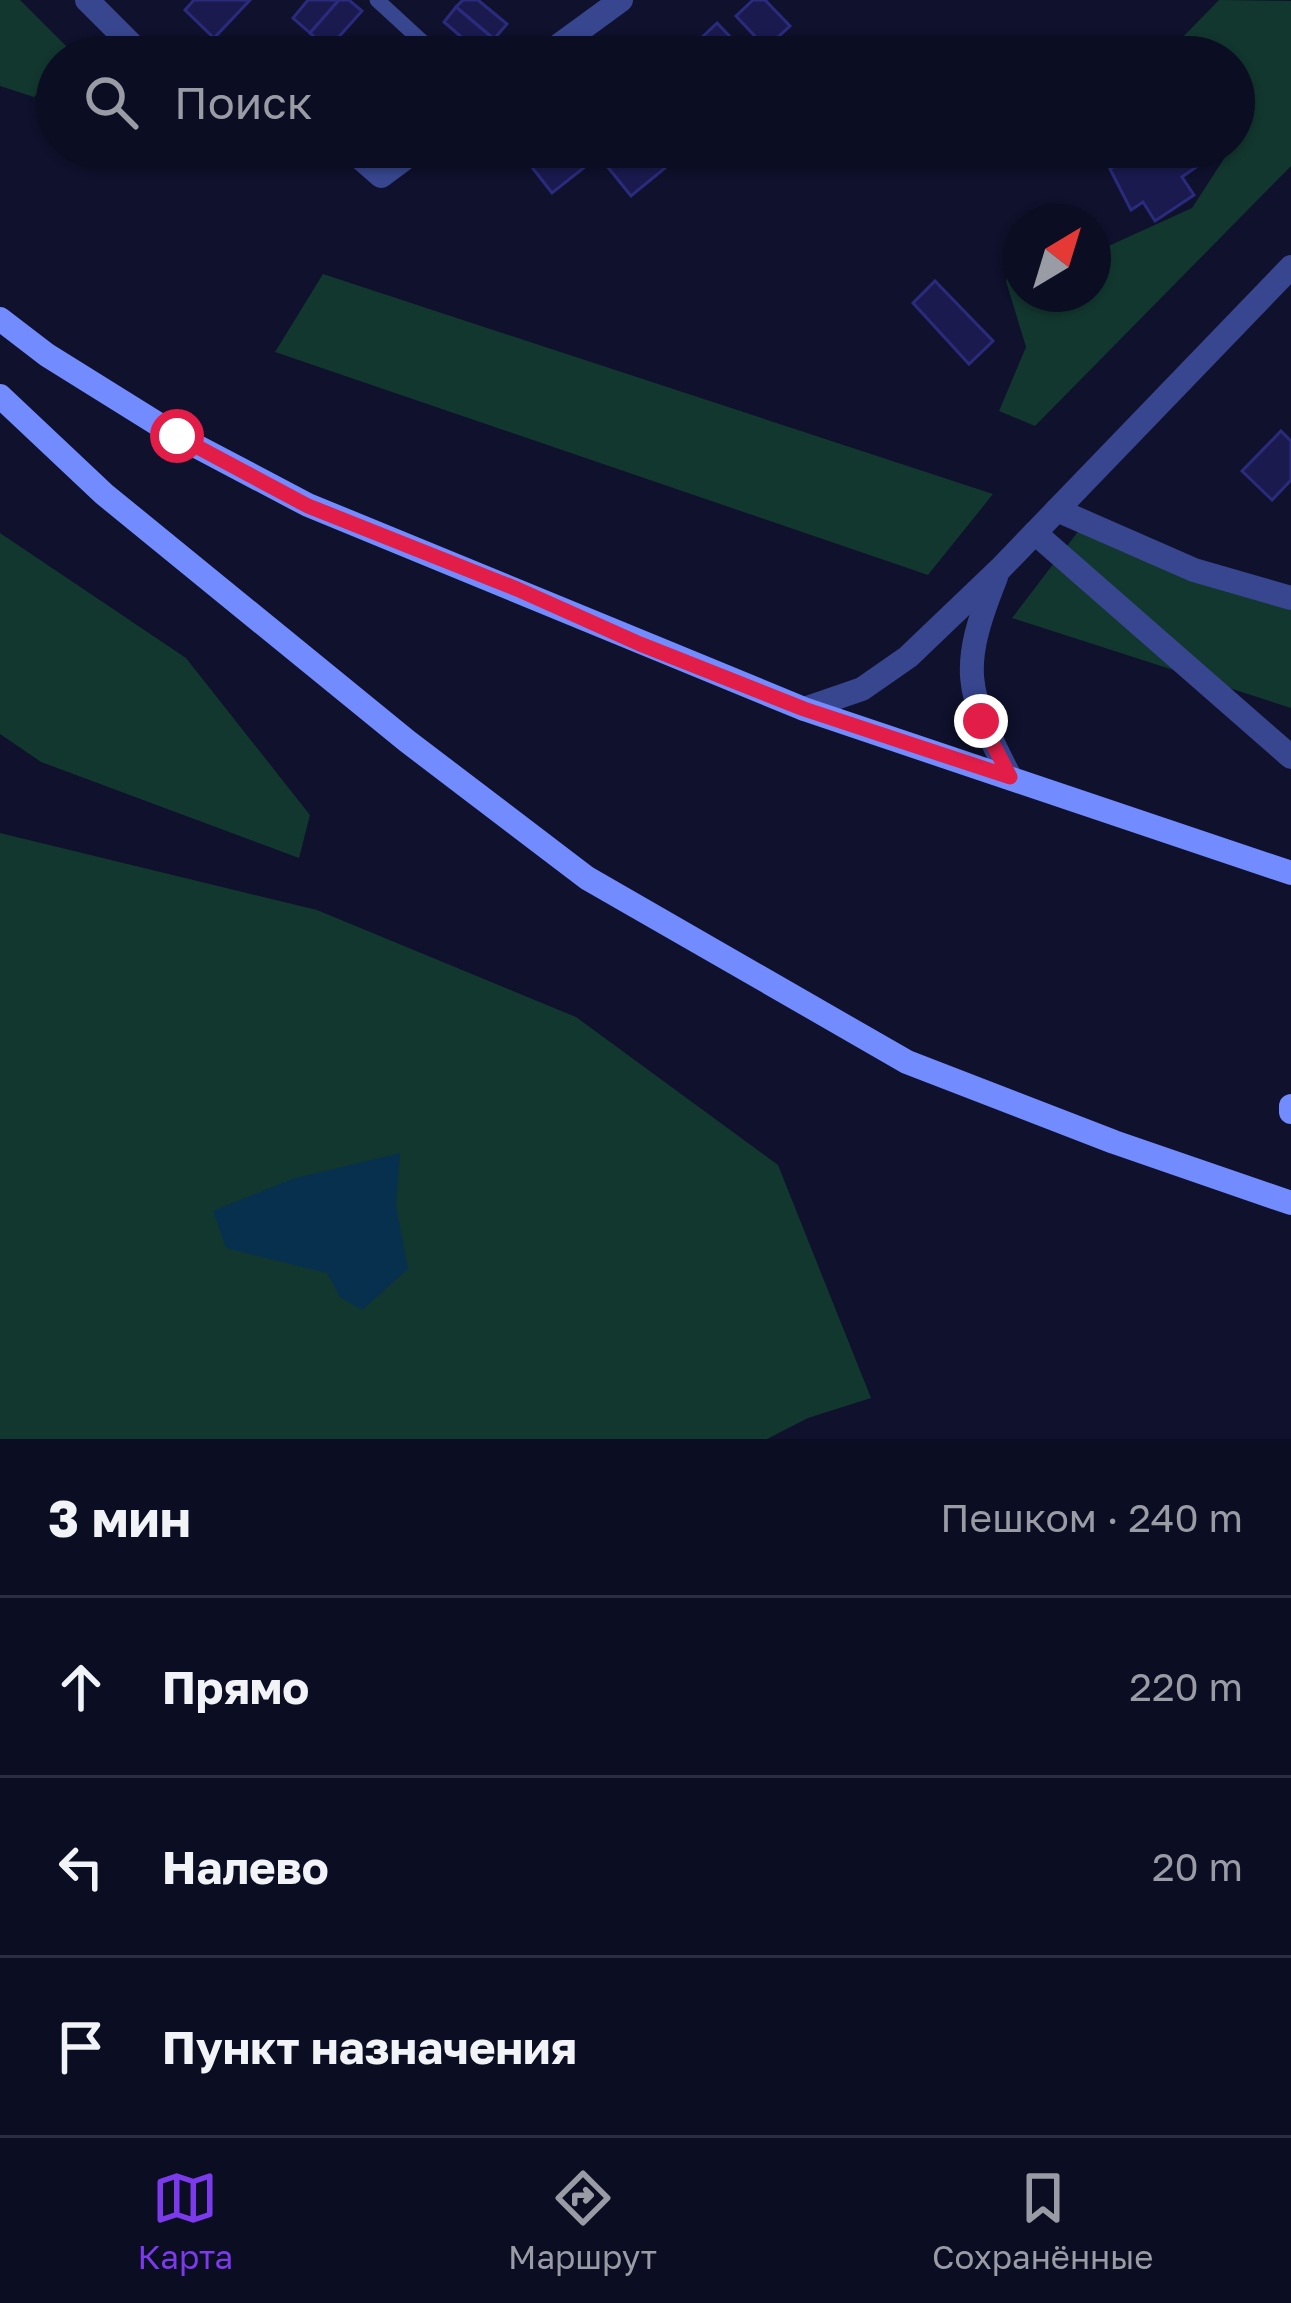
<!DOCTYPE html>
<html lang="ru">
<head>
<meta charset="utf-8">
<style>
  :root { --surface:#0b0d22; --page:#14162a; --text:#f1f3f6; --muted:#9a9ca5; --line:#2b2d40; --accent:#7c3aed }
  body { margin:0; font-family:"Golos Text",sans-serif; background:var(--page); color:var(--text) }
  .compass { position:absolute; left:1003px; top:204px; width:108px; height:108px; border-radius:50%; background:var(--surface); box-shadow:0 3px 9px #0004; rotate:38deg }
  .stop { position:absolute; width:36px; height:36px; margin:-27px; border:9px solid #e11d48; border-radius:50%; background:#fff }
  .stop.end { background:#e11d48; border-color:#fff; box-shadow:0 3px 12px #0008 }
  .list { margin:0; padding:0; list-style:none }
  h2 { display:flex; justify-content:space-between; align-items:center; height:156px; margin:0; padding:0 48px; font-size:51px }
  h2 small { font-size:39px; font-weight:400; color:var(--muted) }
  .list li { display:grid; grid-template-columns:78px 1fr auto; gap:36px; align-items:center; box-sizing:border-box; height:180px; padding:0 48px; border-top:3px solid var(--line) }
  .list b { display:block; font-size:45px; white-space:nowrap }
  .list em { font-size:39px; font-style:normal; color:var(--muted) }
  .icon { flex:none; width:66px; height:66px; fill:none; stroke:currentColor; stroke-width:2; stroke-linecap:round; stroke-linejoin:round }
  .map { position:relative; flex:none; width:1291px; height:1439px; overflow:hidden }
  .search { position:absolute; background:var(--surface); box-shadow:0 3px 9px #0004; left:36px; right:36px; top:36px; height:132px; display:flex; align-items:center; gap:30px; box-sizing:border-box; padding:0 42px; border-radius:66px; color:var(--muted); font-size:45px }
  .sheet { height:696px; background:var(--surface) }
  nav { display:flex; justify-content:space-around; align-items:center; box-sizing:border-box; height:168px; border-top:3px solid var(--line); background:var(--surface); font-size:33px; color:var(--muted) }
  nav a { display:grid; justify-items:center; gap:6px }
  nav .on { color:var(--accent) }
  .map>svg:first-child { display:block }
  .green { fill:#12372e }
  .water { fill:#07304e }
  .building { fill:#1a1a4f; stroke:#2a2b7d; stroke-width:3 }
  .lines { fill:none; stroke-linecap:round; stroke-linejoin:round }
  .lane { stroke:#37468f; stroke-width:15 }
  .street { stroke:#37468f; stroke-width:24 }
  .secondary { stroke:#728cff; stroke-width:24 }
  .route { stroke:#e11d48; stroke-width:15 }
</style>
</head>
<body>
<div class="map">
<svg width="1291" height="1439" viewBox="0 0 1291 1439">
  <rect width="100%" height="100%" fill="#0f112d"/>
  <g class="green">
    <polygon points="0,0 20,0 76,56 57,57 57,75 34,97 0,86"/>
    <polygon points="1219,0 1291,1 1291,166 1035,426 999,411 1026,347 1006,281 1021,248 1021,294 1093,294 1093,241 1104,248 1192,208 1244,128 1234,116 1234,57 1181,57 1172,48"/>
    <polygon points="323,274 993,494 928,575 275,352"/>
    <polygon points="1080,529 1291,598 1291,708 1012,618"/>
    <polygon points="0,533 186,658 310,815 299,858 41,762 0,734"/>
    <polygon points="0,833 317,910 576,1017 778,1165 871,1398 808,1418 767,1439 0,1439"/>
  </g>
  <polygon class="water" points="400,1153 396,1205 408,1269 362,1310 340,1297 327,1273 226,1248 213,1211 292,1179"/>
  <g class="building">
    <polygon points="194,0 250,0 214,38 185,10"/>
    <polygon points="308,0 339,0 310,33 293,18"/>
    <polygon points="339,0 349,0 362,11 328,49 310,33"/>
    <polygon points="463,0 478,0 507,24 494,39 456,7"/>
    <polygon points="753,0 765,0 790,26 766,48 736,16"/>
    <polygon points="456,7 494,39 481,54 444,22"/>
    <polygon points="717,23 739,46 727,57 707,57 695,44"/>
    <polygon points="526,147 571,147 586,166 552,193 520,152"/>
    <polygon points="608,147 648,147 665,168 631,196 598,155"/>
    <polygon points="1144,147 1187,147 1199,165 1182,177 1194,195 1155,221 1143,202 1131,210 1110,169"/>
    <polygon points="935,281 993,341 969,364 913,303"/>
    <polygon points="1281,431 1291,441 1291,480 1272,500 1242,471"/>
  </g>
  <g class="lines">
    <polyline class="lane" points="377,0 439,57"/>
    <g class="street">
      <polyline points="87,0 141,54 149,57"/>
      <polyline points="543,57 621,0"/>
      <polyline points="348,147 381,176 420,147"/>
      <polyline points="1057,510 1194,570 1291,598"/>
      <polyline points="1035,533 1291,757"/>
      <path d="M996,577c-37,93 -31,112 14,200"/>
      <polyline points="804,709 862,689 908,657 1000,569 1291,267"/>
    </g>
    <g class="secondary">
      <polyline points="0,319 47,355 177,436 308,505 804,709 1291,873"/>
      <polyline points="0,396 104,494 407,741 587,878 907,1062 1114,1142 1291,1203"/>
      <polyline points="1291,1106 1291,1112"/>
    </g>
  </g>
  <g class="lines">
    <polyline class="route" points="177,436 308,506 517,589 640,644 804,709 1010,777 981,721"/>
  </g>
</svg>
<svg class="compass" viewBox="-18 -18 36 36"><path d="M0-13l5 13h-10z" fill="#e53935"/><path d="M0 13l5-13h-10z" fill="#9a9ca5"/></svg>
<div class="stop" style="left:177px;top:436px"></div>
<div class="stop end" style="left:981px;top:721px"></div>
<div class="search"><svg class="icon" aria-label="search" viewBox="0 0 24 24"><circle cx="10" cy="10" r="6"/><path d="M15 15l6 6"/></svg>Поиск</div>
</div>
<section class="sheet">
<h2>3 мин<small>Пешком · 240 m</small></h2>
<ul class="list">
<li><svg class="icon" aria-label="ahead" viewBox="0 0 24 24"><path d="M12 20V5M6 11l6-6 6 6"/></svg><div><b>Прямо</b></div><em>220 m</em></li>
<li><svg class="icon" aria-label="left" viewBox="0 0 24 24"><path d="M17 20v-9H6M10 6l-5 5 5 5"/></svg><div><b>Налево</b></div><em>20 m</em></li>
<li><svg class="icon" aria-label="arrive" viewBox="0 0 24 24"><path d="M6 21V4h12l-3 4 3 4H6"/></svg><div><b>Пункт назначения</b></div></li>
</ul>
</section>
<nav>
<a class="on"><svg class="icon" aria-label="map" viewBox="0 0 24 24"><path d="M3 6l6-2 6 2 6-2v14l-6 2-6-2-6 2zM9 4v14M15 6v14"/></svg>Карта</a>
<a><svg class="icon" aria-label="directions" viewBox="0 0 24 24"><path d="M12 3l9 9-9 9-9-9zM9 14v-3h6M13 9l2 2-2 2"/></svg>Маршрут</a>
<a><svg class="icon" aria-label="saved" viewBox="0 0 24 24"><path d="M7 4h10v16l-5-4-5 4z"/></svg>Сохранённые</a>
</nav>
</body>
</html>
